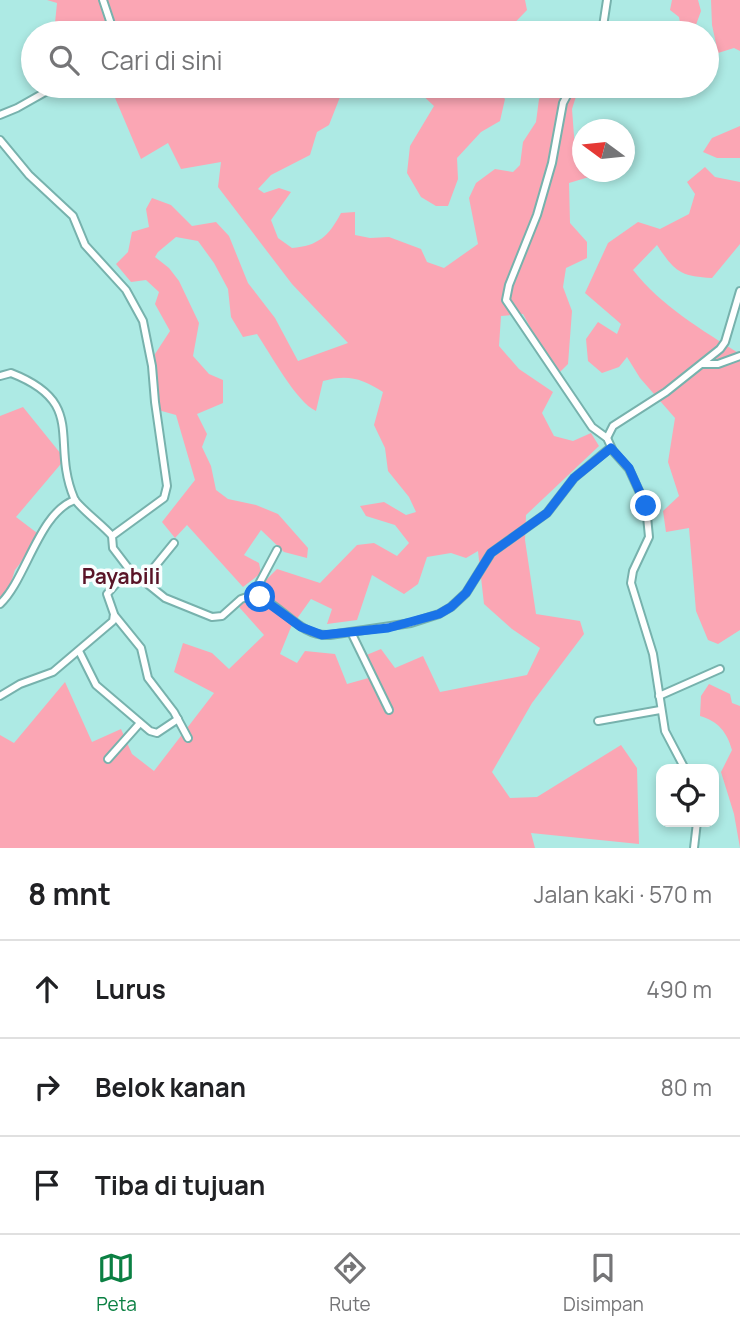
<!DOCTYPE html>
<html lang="id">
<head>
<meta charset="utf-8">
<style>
  :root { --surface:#fff; --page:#f2f2f2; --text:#202124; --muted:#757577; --line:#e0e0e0; --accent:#0b8043 }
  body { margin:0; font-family:Manrope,sans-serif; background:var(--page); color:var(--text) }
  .controls { position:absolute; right:21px; bottom:21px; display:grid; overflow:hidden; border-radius:14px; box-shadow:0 4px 10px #0003 }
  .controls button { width:63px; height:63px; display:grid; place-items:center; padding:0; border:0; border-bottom:2px solid var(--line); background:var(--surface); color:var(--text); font:35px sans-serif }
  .compass { position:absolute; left:572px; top:119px; width:63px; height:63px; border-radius:50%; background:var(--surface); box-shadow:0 4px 10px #0003; rotate:285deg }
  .stop { position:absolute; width:21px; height:21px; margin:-16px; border:5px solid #1a73e8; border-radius:50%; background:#fff }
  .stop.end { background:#1a73e8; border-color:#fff; box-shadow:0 2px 7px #0008 }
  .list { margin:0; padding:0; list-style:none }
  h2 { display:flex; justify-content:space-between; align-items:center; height:91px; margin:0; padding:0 28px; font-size:30px }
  h2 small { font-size:23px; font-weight:400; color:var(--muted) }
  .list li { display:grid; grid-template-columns:46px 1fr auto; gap:21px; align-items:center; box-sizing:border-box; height:98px; padding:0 28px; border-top:2px solid var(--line) }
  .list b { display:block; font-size:26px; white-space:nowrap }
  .list em { font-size:23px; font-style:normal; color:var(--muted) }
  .icon { flex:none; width:38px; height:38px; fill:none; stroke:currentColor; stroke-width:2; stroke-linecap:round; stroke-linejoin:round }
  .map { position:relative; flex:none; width:740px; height:848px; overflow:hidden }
  .search { position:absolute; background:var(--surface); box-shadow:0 4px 10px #0003; left:21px; right:21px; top:21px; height:77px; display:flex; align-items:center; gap:18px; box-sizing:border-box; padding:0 24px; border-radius:38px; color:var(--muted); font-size:26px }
  .sheet { height:385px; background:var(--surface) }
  nav { display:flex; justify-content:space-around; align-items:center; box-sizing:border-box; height:98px; border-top:2px solid var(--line); background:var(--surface); font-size:19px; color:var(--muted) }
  nav a { display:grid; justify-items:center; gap:4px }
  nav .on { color:var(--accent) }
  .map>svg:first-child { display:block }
  .green { fill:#fba6b4; fill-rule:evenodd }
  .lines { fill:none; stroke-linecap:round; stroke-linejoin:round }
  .minor-casing { stroke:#77b2ad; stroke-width:10 }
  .minor { stroke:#fff; stroke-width:6 }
  .route { stroke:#1a73e8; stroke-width:9 }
  .labels { text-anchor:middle; stroke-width:7; stroke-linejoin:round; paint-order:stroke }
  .quarter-label { font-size:21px; font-weight:bold; fill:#591427; stroke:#f9fefe }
</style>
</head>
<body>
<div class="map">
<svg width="740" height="848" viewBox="0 0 740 848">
  <rect width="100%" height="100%" fill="#adeae4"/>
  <g class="green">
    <polygon points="47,0 525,0 527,10 505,33 38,33 55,23 57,3"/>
    <polygon points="672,0 698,0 701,11 693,33 682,33 679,17 670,10"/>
    <polygon points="711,0 740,0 740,51 734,48 718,53 712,25"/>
    <path d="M110,86h231l-1,11 -11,28 -12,7 -7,23 -39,20 -13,14 6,4 15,-5 12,4 -20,28 7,18 14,10c26,-2 37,-12 49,-35l14,-1v23l15,3 19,-1 32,12 6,13 17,6 34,-24 -9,-46 7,-15 19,-14 18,3 7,-7 3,-23 13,-20 3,-23 11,-13 29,1 -7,22 3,40 7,7v16h7v5l-20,6 1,40 17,19v16l-21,10 -3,19 9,24 -4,53 -8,8 -12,-12 -25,-46 -22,2 -2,30 20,23 34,23 -11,21 12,23 19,5 18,-8 8,13 -73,69 -1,25 11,74 44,7 4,13 -52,69 -40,69 18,26 27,-1 84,-52 16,23 2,76 -108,-11 4,15h-535v-113l14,8 51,-61 27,60 29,-13 11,25 22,17 60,-78 -40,-21 9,-29 29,10 17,16 35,-34 -25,-28 38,-38 43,14 37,-38 17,-2 23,13 12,-13 -14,-18 -29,-9 -6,-10 24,-4 22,13 10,-3 -7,-15 -21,-26 -3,-23 -11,-23 9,-33c-21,-14 -36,-18 -60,-11l-7,30c-20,-9 -46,-58 -59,-77l-14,3 -12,-20 -3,-28 -14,-26 -16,-22 -22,-4 -18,15 -3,5 14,11 10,13 20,42 -6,33 16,18 14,6v23l-26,11 10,20 -5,13 9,19 5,24 12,9 28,6 22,9 30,34 -1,10 -23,-6 -23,-22 -17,25 15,8 2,10 -18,14 -56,-62 -12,13 -13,-16 33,-42 -19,-65 -18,-5 -3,-56 15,-23 -15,-27 4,-12 -13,-12 -15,2 -15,-18 12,-12 4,-20 17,-5 -3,-18 6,-11 19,7 21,21 24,-4 13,14 19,47 27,35 23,43 50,-18 -56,-59 -74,-97 3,-25 -40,7 -13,-26 -27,16zM478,551l6,53 28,25 28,19 -13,27 -87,17 -17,-36 -28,12 -14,-19 -17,7 8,21 -25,7 -12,-30 -30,-3 -8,12 -17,-9 11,-27 20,-28 21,10 -5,15 30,-4 15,-45 32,19 14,-10 9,-27 24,-4 15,5z"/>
    <polygon points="417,86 491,86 505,99 500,121 481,132 457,158 458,179 448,206 436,206 421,197 407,173 410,146 434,106 417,90"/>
    <polygon points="740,126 740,158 717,158 703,152 712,138"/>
    <path d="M705,167l10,10 25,5v62l-28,34c-32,-2 -37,-6 -55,-33l-24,25c28,36 69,60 107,84v276l-22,14 -10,-4 -12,-29 -7,-83 -23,4 -3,-21 16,-15 -11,-34 7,-44 -35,-40 -13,-21 -8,10 -17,6 -14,-12 -2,-22 12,-17 19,12 4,-10 -36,-31 23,-50 30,-21 22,7 29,-15 6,-20 -8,-12z"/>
    <polygon points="23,407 65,459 16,517 41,536 15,570 6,598 0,602 0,416"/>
    <path d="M709,684l21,10 2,9 8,3v142l-6,-34 -13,-42 11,-22c-5,-18 -14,-29 -32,-34l1,-20z"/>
  </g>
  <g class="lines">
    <defs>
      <g id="minor">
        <polyline points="103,0 114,33"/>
        <polyline points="602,33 607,0"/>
        <polyline points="572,86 563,103 552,163 537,215 509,285 506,300 592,427 607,438 613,451 629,469 646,506 649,537 633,571 631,583 653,654 665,731 685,769"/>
        <polyline points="0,115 17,108 56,86"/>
        <polyline points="0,140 29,175 73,216 85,245 126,290 143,321 152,366 155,402 167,486 164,498 112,536 113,548 129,569 107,594 114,614 113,621 53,672 20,684 0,696"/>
        <polyline points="702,364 718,364 740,356"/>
        <path d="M0,376l11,-3c77,30 39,68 63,125 3,8 30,28 38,38"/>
        <polyline points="607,438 613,426 666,392 720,349 725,342 740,291"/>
        <path d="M129,569l36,29 47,19 10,-1 19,-17 12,-4c29,8 45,42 77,40l81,-12 28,-9 12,-7 15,-14 25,-40 56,-40 27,-35 36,-30"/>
        <polyline points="143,581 174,543"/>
        <polyline points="253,595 277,550"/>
        <path d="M0,604c26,-24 39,-92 75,-104"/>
        <polyline points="115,616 141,648 148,678 174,712 188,738"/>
        <polyline points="351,632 389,710"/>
        <polyline points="79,651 96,685 150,731 157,733 178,719"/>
        <polyline points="659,696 720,669"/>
        <polyline points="598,721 660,710"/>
        <polyline points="108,759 140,723"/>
        <polyline points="694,848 697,822"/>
      </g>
    </defs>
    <use href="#minor" class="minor-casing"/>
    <use href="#minor" class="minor"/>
  </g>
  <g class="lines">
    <polyline class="route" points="260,597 301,627 322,635 388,628 439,614 451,607 466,593 491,553 547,513 574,478 611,448 629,468 646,506"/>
  </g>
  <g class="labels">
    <g class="quarter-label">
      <text x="121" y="584">Payabili</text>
    </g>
  </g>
</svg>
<div class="controls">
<button><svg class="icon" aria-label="locate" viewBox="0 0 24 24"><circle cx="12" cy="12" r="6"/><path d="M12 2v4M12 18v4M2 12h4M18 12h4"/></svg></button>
</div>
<svg class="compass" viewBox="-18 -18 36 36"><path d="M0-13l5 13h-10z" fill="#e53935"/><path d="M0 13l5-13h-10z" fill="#757577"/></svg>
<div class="stop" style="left:260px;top:597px"></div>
<div class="stop end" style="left:646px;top:506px"></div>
<div class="search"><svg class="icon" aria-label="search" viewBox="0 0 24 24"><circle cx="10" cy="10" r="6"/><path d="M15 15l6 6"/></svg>Cari di sini</div>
</div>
<section class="sheet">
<h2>8 mnt<small>Jalan kaki · 570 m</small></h2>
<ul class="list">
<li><svg class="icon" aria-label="ahead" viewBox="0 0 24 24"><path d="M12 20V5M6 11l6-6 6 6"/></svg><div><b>Lurus</b></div><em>490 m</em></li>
<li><svg class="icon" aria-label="right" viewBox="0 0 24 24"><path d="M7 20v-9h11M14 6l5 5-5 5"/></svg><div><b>Belok kanan</b></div><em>80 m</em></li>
<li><svg class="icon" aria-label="arrive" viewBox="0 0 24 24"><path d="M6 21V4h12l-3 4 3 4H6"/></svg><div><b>Tiba di tujuan</b></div></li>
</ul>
</section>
<nav>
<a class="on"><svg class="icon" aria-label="map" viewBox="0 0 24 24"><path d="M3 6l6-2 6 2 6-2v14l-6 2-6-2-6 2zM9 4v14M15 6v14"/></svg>Peta</a>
<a><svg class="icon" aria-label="directions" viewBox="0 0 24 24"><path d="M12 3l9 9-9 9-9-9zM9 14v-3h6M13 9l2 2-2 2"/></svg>Rute</a>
<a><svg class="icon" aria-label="saved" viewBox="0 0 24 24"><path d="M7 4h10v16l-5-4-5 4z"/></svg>Disimpan</a>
</nav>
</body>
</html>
